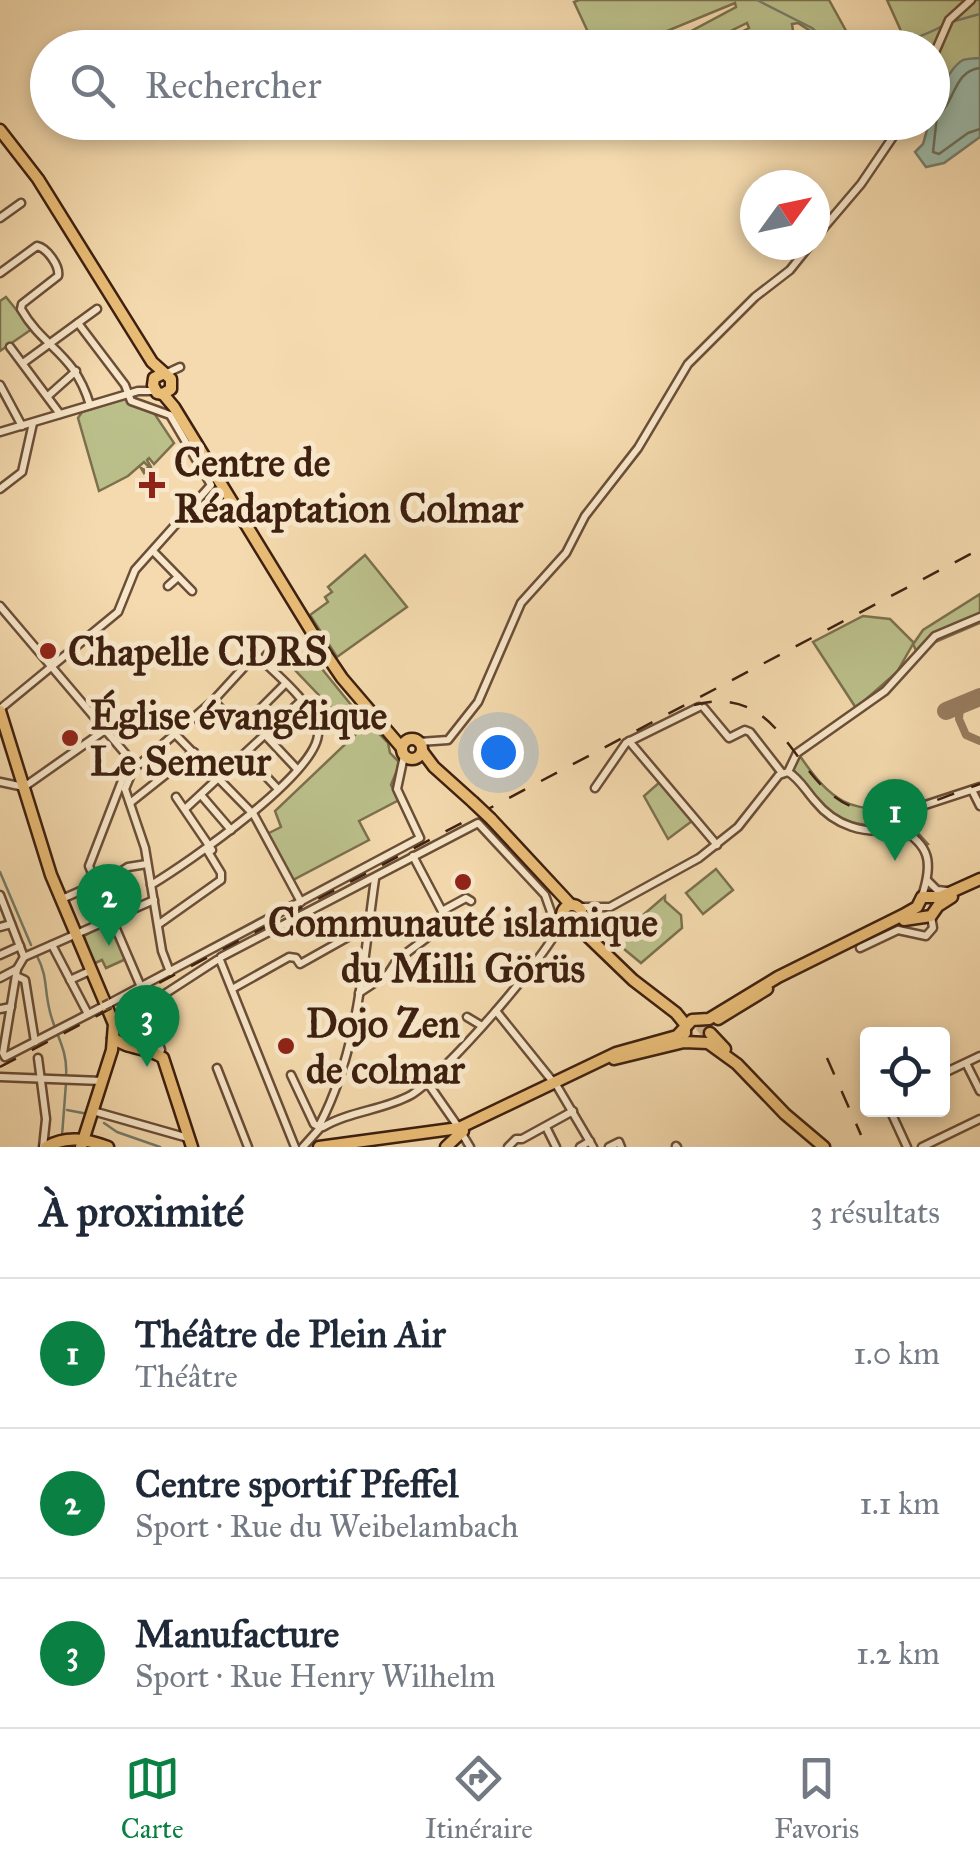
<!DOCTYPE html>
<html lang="fr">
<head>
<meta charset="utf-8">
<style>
  :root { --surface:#fff; --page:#f2f2f3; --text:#1f2937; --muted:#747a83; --line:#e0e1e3; --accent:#0b8043 }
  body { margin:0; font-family:"IM FELL Great Primer",serif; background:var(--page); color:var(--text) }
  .controls { position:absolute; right:30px; bottom:30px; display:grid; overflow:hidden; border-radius:10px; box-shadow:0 5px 15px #0003 }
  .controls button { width:90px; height:90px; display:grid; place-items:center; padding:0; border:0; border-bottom:2px solid var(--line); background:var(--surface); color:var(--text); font:50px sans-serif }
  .compass { position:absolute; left:740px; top:170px; width:90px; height:90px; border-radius:50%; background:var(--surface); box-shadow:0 5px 15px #0003; rotate:57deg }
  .you { position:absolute; left:498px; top:752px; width:35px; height:35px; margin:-25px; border:8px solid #fff; border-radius:50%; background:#1a73e8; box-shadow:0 0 0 15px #1a73e833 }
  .badge { display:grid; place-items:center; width:65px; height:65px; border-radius:50%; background:var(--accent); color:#fff; font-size:32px; font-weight:700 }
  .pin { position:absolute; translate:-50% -82px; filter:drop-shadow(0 2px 5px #0008) }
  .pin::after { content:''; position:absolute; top:52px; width:35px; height:30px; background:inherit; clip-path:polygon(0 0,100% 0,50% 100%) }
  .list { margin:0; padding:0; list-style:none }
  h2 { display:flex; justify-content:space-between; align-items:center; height:130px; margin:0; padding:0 40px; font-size:42px }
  h2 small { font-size:32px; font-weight:400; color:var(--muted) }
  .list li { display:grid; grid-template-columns:65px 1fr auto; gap:30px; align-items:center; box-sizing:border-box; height:150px; padding:0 40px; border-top:2px solid var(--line) }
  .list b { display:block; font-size:38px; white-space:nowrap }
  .list p { margin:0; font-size:32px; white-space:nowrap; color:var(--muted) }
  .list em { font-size:32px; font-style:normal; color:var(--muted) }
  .icon { flex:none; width:55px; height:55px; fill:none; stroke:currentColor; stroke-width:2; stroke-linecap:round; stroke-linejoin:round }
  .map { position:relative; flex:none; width:980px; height:1147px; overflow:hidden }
  .search { position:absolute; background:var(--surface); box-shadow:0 5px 15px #0003; left:30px; right:30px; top:30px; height:110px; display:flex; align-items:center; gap:25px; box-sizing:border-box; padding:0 35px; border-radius:55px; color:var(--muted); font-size:38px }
  .sheet { height:580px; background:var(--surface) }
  nav { display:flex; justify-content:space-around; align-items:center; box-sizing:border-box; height:140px; border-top:2px solid var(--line); background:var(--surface); font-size:28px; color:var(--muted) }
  nav a { display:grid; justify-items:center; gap:5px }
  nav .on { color:var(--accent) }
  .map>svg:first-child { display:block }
  .green { fill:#bbc08b; stroke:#7c704e; stroke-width:2.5 }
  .water { fill:#9cbbaa; stroke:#767d6c; stroke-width:2.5 }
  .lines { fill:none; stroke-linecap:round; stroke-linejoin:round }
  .shore { stroke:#6c6e5d; stroke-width:2.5 }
  .stream { stroke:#767d6c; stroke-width:2.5 }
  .taxiway { stroke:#987d5f; stroke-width:8 }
  .runway { stroke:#987d5f; stroke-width:18 }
  .major-tunnel { stroke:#cfb58e; stroke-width:10; stroke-dasharray:10 5; stroke-linecap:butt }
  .minor-casing { stroke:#6b4e38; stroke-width:11 }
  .major-casing { stroke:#3d2010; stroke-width:15 }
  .minor { stroke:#f8e7ca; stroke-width:6 }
  .major { stroke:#eabd77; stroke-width:10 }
  .rail { stroke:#3d2010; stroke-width:2.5; stroke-dasharray:18 18; stroke-linecap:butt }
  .minor-bridge-casing { stroke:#6b4e38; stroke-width:11; stroke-linecap:butt }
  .major-bridge-casing { stroke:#3d2010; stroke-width:15; stroke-linecap:butt }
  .minor-bridge { stroke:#f8e7ca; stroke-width:6 }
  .major-bridge { stroke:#eabd77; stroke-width:10 }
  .poi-dot { fill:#8f2418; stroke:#f8e7ca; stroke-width:4 }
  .labels { text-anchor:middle; stroke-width:10; stroke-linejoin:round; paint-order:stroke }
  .poi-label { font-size:40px; font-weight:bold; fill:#3d2010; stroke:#f8e7ca; text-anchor:start }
</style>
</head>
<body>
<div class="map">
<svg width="980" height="1147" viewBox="0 0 980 1147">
  <rect width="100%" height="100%" fill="#f4daae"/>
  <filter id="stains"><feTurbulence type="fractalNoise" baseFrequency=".002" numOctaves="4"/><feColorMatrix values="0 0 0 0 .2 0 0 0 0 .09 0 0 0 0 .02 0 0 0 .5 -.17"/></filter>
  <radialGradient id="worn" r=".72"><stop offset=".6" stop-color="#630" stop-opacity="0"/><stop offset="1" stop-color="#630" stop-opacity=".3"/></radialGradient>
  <g class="green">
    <polygon points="579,0 829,0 855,47 835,47 798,23 792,24 793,31 761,47 712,47 749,28 747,23 698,47 649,47 673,35 678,38 736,7 735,3 643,41 639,39 621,47 595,47 574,2"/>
    <path d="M887,0h93v58c-32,3 -36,30 -47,56v-13l8,-20 -8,-4 -1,-29 -35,-1 9,-5z"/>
    <polygon points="6,297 32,329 0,351 0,301"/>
    <polygon points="127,398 135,406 152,410 174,443 154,464 149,458 147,460 151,467 144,473 141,468 145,470 149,467 144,462 128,476 99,491 78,418 82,412"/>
    <polygon points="365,555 407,607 337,657 310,615 328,602 325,597 332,592 328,587"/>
    <polygon points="980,594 980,623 935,642 919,657 913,644 897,672 856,708 813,642 863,616 890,619 914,643 923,630"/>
    <polygon points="309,653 352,706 388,743 390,753 400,763 391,785 399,800 359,821 369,840 291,881 267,834 281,827 275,811 356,734 293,668"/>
    <path d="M800,756c30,44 50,59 105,51l6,5 -4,9 21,23 -4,2 -20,-19c-67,-1 -70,-7 -111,-58z"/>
    <polygon points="661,781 692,821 668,839 644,796"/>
    <polygon points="716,869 733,890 703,914 686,893"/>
    <polygon points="665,896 665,901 681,915 682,928 641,963 624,949 621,934"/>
    <polygon points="110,922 126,959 106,968 102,960 93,964 84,936"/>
  </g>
  <path class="water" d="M980,58v79l-36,26 -18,4 -11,-15 8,-8 6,-21 3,-1c1,-16 15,-53 31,-62 3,-1 14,-2 17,-2z"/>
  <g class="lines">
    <path class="shore" d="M980,68c-27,3 -24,34 -43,48l-4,36 6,2 29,-21 12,-4"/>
    <g class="stream">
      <polyline points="757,0 812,28 827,42 839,48"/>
      <polyline points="951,22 980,14"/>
      <path d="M896,48c16,-11 32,-13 48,-23"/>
      <polyline points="0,872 31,945"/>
      <path d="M37,956c11,21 7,33 13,56 6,24 18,38 16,64"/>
      <polyline points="67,1110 88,1114"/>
      <polyline points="104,1123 117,1132 160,1147"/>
      <polyline points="62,1136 66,1083"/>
    </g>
    <polyline class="taxiway" points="966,703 960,708 959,719 966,735 980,741"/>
    <polyline class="runway" points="946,711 980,697"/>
    <polyline class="major-tunnel" points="688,1043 720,1015"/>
    <defs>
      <g id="minor">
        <polyline points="932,59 949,20 971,0"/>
        <polyline points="0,218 21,203"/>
        <polyline points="815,238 861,184 903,122"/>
        <path d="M0,273l37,-27c10,2 23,20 21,30l-36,28 -1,5c23,40 53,43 69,96"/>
        <polyline points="10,347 60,414"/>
        <polyline points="23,363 97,309"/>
        <polyline points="165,374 180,367"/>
        <polyline points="0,385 22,426"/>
        <polyline points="48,396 76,371"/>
        <polyline points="0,432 138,391 155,391"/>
        <polyline points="0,489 22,472 33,423"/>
        <polyline points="153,551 192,591"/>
        <polyline points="168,586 178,577"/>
        <polyline points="0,606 135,765"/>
        <polyline points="213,701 241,728 285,684"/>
        <polyline points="704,708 729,738 745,730 750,732 782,773"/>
        <polyline points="0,709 118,612 135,570 211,485 170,415 131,401 125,385 78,323"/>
        <polyline points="176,735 254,815 301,902"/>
        <polyline points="266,736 297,769"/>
        <polyline points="629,741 717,845"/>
        <polyline points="419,742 448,740 478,702 521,603 566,553 585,516 638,448 688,364 755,297 790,270 810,245"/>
        <polyline points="246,755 277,788"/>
        <polyline points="130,760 89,866 141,987"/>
        <polyline points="135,765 140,764 213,701 267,642"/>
        <polyline points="788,772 797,753 885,691 935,636 980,617"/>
        <path d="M788,772c11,6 18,19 27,29 20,25 50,34 81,28l14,-19 70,-23"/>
        <polyline points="0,782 24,787 105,730"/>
        <polyline points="595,788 626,743 699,707"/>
        <polyline points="125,789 145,848 162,951 170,972"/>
        <polyline points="125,789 135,765"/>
        <polyline points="972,790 980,806"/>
        <polyline points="201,795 231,830"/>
        <polyline points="176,797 212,850"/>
        <polyline points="130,803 194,752"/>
        <polyline points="185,809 301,701"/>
        <path d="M898,827c33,18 35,36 24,69"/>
        <polyline points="114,876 128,867 147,864"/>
        <polyline points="927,880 937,890 947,891"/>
        <path d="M151,885c35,-21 171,-114 167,-154 -2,-25 -45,-60 -63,-77"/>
        <polyline points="0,895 24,957"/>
        <polyline points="62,899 96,884"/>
        <polyline points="579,907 610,907 699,858 738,827 779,775 788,772"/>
        <polyline points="442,911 466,898 471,901"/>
        <polyline points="159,924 221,880 221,873 207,850"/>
        <polyline points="0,927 11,924"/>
        <polyline points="52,945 88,1014"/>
        <polyline points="860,948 898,930 926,936 933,928 931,916"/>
        <polyline points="0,955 20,946"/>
        <polyline points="24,957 154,900"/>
        <polyline points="221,957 478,823 545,895 551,912 552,937"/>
        <polyline points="220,960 295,1147"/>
        <polyline points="17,969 3,1053 5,1057 104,1006"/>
        <polyline points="16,976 25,980 35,1042"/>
        <polyline points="0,978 17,969 24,957"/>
        <polyline points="70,980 92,970"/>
        <polyline points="232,989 289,957 296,958 300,964 357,932 367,932"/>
        <polyline points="359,993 388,974 397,960 444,925 442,911 413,856"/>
        <polyline points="143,994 161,1050 158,1054"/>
        <polyline points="110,1003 420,838 397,789 404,756"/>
        <polyline points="0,1009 11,1007"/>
        <polyline points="496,1011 554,1083"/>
        <polyline points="467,1017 482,1026"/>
        <polyline points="114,1024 143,1014 160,997 217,960"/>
        <polyline points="38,1058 46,1119 43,1147"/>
        <polyline points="966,1063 980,1091"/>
        <polyline points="217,1068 248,1147"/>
        <polyline points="942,1074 980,1056"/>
        <polyline points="291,1075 314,1124 318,1126 321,1124"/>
        <polyline points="0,1077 102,1081"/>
        <polyline points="427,1082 459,1128"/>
        <polyline points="557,1086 593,1147"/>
        <polyline points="890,1110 907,1147"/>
        <polyline points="93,1111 188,1138"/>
        <path d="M320,1124c39,-75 43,-162 55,-245"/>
        <path d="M323,1127c27,-16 61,-17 88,-32 31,-18 140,-142 152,-176"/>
        <polyline points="546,1127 556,1147"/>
        <polyline points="461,1132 470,1147"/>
        <polyline points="676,1146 677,1147"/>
        <polyline points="303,1147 320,1128"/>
        <polyline points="508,1147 516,1139 522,1139 573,1111"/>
        <polyline points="580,1147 590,1141"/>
        <polyline points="609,1147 619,1142 621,1147"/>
        <polyline points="922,1147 980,1119"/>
      </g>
      <g id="major">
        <polyline points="0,130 38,179 152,362 171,379 171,389 163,394 157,393 153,385 154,378 162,374"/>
        <polyline points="163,394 174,407 321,647 342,678 401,747"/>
        <polyline points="0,711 51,875 114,1024 112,1050 81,1147"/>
        <circle cx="412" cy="749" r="10"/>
        <polyline points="422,751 434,767 473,802"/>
        <polyline points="491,819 570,904"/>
        <circle cx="572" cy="915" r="10"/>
        <polyline points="904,920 931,916 938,906 952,897"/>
        <polyline points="576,925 633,980 676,1013 685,1024 685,1033"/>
        <polyline points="718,1019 767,989"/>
        <polyline points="710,1033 725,1049"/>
        <path d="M113,1038c15,12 36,9 50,20l29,89"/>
        <polyline points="614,1059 684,1042 708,1043 737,1064 785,1114 824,1147"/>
        <path d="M46,1147c21,-12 40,-8 62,0"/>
        <polyline points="319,1147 459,1128 616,1053 677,1036 692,1020 709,1019 778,977 903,915 917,907 922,897 940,897 980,879"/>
        <polyline points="446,1147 463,1131"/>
      </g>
    </defs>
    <use href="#minor" class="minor-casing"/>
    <use href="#major" class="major-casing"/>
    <use href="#minor" class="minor"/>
    <use href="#major" class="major"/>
    <g class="rail">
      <path d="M694,705c100,-26 97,101 181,107 34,2 73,-17 105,-28"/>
      <polyline points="827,1058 861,1135"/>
      <polyline points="0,1067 980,549"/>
    </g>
    <defs>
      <polyline id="minor-bridge" points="104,1006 110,1003"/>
      <polyline id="major-bridge" points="473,802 491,819"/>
    </defs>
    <use href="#minor-bridge" class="minor-bridge-casing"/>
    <use href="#major-bridge" class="major-bridge-casing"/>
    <use href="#minor-bridge" class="minor-bridge"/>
    <use href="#major-bridge" class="major-bridge"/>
  </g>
  <g class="poi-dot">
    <path d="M147 470h10v10h10v10h-10v10h-10v-10h-10v-10h10z"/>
    <circle cx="48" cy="651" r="10"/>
    <circle cx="70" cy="738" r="10"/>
    <circle cx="463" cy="882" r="10"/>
    <circle cx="286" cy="1046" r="10"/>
  </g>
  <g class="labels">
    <g class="poi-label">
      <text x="174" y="476">Centre de<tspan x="174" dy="46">Réadaptation Colmar</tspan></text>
      <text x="68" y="665">Chapelle CDRS</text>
      <text x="90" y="729">Église évangélique<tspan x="90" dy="46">Le Semeur</tspan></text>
      <text x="463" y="936" text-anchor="middle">Communauté islamique<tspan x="463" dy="46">du Milli Görüs</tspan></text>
      <text x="306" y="1037">Dojo Zen<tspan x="306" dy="46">de colmar</tspan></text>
    </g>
  </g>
  <rect width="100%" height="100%" filter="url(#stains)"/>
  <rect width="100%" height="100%" fill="url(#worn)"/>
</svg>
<div class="controls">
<button><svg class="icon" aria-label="locate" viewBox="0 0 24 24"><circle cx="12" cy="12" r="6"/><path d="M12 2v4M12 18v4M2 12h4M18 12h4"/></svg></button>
</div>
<svg class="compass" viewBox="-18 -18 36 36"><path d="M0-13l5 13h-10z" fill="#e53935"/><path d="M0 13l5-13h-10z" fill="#747a83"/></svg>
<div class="you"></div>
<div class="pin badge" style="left:895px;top:861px">1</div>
<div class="pin badge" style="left:109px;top:946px">2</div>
<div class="pin badge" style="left:147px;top:1067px">3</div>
<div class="search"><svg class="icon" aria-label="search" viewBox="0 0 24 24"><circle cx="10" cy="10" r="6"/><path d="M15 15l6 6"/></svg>Rechercher</div>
</div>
<section class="sheet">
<h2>À proximité<small>3 résultats</small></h2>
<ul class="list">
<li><span class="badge">1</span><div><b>Théâtre de Plein Air</b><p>Théâtre</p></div><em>1.0 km</em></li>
<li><span class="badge">2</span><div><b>Centre sportif Pfeffel</b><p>Sport · Rue du Weibelambach</p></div><em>1.1 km</em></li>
<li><span class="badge">3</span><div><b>Manufacture</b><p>Sport · Rue Henry Wilhelm</p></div><em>1.2 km</em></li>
</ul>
</section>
<nav>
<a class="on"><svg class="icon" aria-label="map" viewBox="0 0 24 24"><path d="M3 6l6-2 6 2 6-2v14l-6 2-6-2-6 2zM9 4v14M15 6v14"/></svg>Carte</a>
<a><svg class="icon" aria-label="directions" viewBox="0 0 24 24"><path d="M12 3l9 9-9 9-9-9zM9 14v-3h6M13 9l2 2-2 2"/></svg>Itinéraire</a>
<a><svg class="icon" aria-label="saved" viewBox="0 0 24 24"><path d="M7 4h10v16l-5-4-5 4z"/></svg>Favoris</a>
</nav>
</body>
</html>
